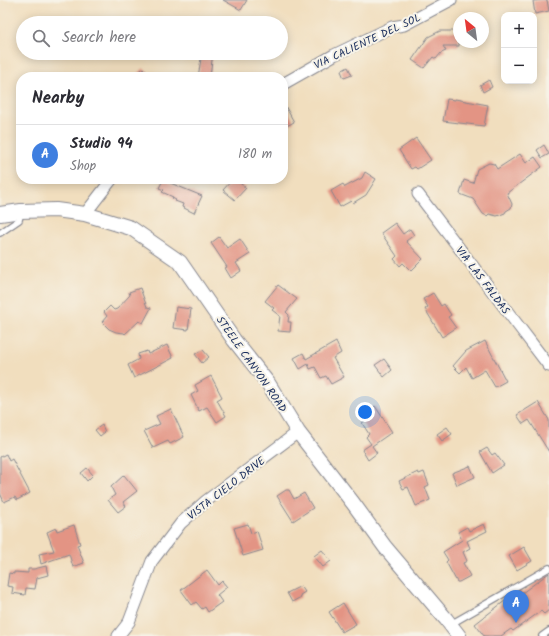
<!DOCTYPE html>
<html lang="en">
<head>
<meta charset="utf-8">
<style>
  :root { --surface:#fff; --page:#f7f7f7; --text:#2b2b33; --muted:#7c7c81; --line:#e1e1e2; --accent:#d1495b }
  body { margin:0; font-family:Kalam,sans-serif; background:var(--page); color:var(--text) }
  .controls { position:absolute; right:12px; top:12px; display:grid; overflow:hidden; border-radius:8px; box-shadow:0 2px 10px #0003 }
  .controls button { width:36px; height:36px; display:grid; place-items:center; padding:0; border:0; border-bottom:1px solid var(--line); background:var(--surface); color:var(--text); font:20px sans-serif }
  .compass { position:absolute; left:453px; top:12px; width:36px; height:36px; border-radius:50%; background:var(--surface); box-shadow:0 2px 10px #0003; rotate:331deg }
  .you { position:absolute; left:365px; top:412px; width:14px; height:14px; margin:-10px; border:3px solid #fff; border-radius:50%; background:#1a73e8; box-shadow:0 0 0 6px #1a73e833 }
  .badge { display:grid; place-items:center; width:26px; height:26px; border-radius:50%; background:var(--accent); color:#fff; font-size:13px; font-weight:700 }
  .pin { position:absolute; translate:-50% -33px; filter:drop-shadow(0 1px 2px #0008) }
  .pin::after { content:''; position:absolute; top:21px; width:14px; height:12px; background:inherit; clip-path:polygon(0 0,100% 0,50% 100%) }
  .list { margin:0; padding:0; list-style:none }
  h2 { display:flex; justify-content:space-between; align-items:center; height:52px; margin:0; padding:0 16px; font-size:17px }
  h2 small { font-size:13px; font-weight:400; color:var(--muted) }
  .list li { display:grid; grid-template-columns:26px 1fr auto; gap:12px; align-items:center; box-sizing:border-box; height:60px; padding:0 16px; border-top:1px solid var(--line) }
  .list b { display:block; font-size:15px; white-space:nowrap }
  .list p { margin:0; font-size:13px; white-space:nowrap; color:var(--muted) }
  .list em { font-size:13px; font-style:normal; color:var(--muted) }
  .icon { flex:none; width:22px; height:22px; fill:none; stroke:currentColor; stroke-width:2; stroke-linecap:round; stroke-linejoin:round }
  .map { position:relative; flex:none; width:549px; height:636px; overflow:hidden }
  .search { position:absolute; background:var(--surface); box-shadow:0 2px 10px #0003; left:16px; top:16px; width:272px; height:44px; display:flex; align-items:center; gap:10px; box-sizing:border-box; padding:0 14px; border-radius:22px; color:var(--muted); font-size:15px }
  .panel { position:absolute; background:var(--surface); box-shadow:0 2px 10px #0003; left:16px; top:72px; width:272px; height:112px; border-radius:16px }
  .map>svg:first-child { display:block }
  .building { fill:#e39484 }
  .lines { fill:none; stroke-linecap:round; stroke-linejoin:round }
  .service-casing { stroke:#86868e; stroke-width:8 }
  .minor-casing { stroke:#86868e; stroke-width:13 }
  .tertiary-casing { stroke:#86868e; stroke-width:16 }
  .service { stroke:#fff; stroke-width:5.5 }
  .minor { stroke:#fff; stroke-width:11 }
  .tertiary { stroke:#fff; stroke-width:14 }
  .labels { text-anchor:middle; stroke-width:4; stroke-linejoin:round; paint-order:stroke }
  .street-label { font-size:11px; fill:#1b2f5e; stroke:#f7f3e8 }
</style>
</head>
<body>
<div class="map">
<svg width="549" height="636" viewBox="0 0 549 636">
  <rect width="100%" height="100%" fill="#f7f3e8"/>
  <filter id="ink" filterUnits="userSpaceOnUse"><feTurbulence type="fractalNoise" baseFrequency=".025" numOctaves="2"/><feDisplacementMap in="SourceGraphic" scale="8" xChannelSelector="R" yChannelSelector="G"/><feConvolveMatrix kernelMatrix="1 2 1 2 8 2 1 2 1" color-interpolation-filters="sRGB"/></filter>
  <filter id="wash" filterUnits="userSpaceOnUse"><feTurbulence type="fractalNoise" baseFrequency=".012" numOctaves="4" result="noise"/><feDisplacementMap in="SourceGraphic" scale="16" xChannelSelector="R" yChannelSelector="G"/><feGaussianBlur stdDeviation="0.9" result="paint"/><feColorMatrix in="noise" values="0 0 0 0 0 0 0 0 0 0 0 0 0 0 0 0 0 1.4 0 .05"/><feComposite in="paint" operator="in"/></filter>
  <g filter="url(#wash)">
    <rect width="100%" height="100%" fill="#f1debe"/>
    <g id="blocks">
      <g class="building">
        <polygon points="223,0 247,0 241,10"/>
        <polygon points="542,0 547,0 549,11 535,14 533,1"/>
        <polygon points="440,31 459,31 459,46 443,46 446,51 441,53 436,59 433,57 424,68 412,60 428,37"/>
        <polygon points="202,53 216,53 212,60 210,77 198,77"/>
        <polygon points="348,67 352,75 344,78 341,71"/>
        <polygon points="143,68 152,77 134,77"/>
        <polygon points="489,80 492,87 483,92 480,85"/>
        <polygon points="447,99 455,100 455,99 488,105 484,126 443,121"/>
        <polygon points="283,102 294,122 283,128"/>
        <polygon points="416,138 431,160 417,169 415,167 411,169 399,150"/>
        <polygon points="544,145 549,154 542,158 537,150"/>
        <polygon points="520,154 526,163 535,157 542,167 507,193 512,204 511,208 506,211 505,213 497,216 489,214 487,216 483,214 473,199 460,194 464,180 473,183 477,169 489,163 494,164 497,169"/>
        <polygon points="365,172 376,179 366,195 353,203 351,201 340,207 331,191 343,184 345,187 362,178"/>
        <polygon points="233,179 235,179 246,188 235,200 223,190"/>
        <polygon points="163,180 202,196 194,213 182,207 183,204 175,201 176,200 172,198 173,197 162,192 164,190 159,188"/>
        <polygon points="395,223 403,234 410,229 414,235 406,241 423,259 411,271 403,263 400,266 394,259 397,256 381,233"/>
        <polygon points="219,237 227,248 240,239 250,254 236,263 241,271 231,278 225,268 227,267 211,243"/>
        <polygon points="278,285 297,299 286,312 289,315 288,322 291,322 290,332 278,331 280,316 272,310 274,308 265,301"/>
        <polygon points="140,288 147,307 151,308 143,323 139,321 125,334 124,333 116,332 109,329 102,322 107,316 104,312 110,306 114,310 117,309 130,295 129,292"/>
        <polygon points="433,293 441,306 444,304 451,315 448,317 456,328 442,337 425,309 428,307 423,299"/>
        <polygon points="176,307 191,309 188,330 173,328"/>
        <polygon points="485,341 506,381 495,387 485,370 472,378 466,367 460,373 453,366 466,351"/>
        <polygon points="336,342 341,353 333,358 344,377 331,384 326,376 321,378 315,367 310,369 308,364 300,369 294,358 303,353 306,359"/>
        <polygon points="167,345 173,358 134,378 128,365 139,359 138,354 147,351 148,354"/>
        <polygon points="203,350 209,357 202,363 195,354"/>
        <polygon points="384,359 392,370 384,377 375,365"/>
        <polygon points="211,376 222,397 217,400 226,416 217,422 207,407 199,411 191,395 198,391 195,385"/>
        <polygon points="538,402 549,420 549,452 529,420 523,424 517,415"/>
        <polygon points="375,406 392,432 372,446 377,453 368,460 362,450 371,444 366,437 369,434 362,423 372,416 368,411"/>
        <polygon points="171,409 184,437 170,444 168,441 153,448 144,431 160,424 156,416"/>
        <polygon points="102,425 105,432 100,436 95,430"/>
        <polygon points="447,427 452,434 442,441 437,434"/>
        <polygon points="487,448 492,455 495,453 504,465 492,473 480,452"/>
        <polygon points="6,454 9,461 12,459 30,493 17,500 15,497 4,502 0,493 0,457"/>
        <polygon points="470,466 475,477 457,485 452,473"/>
        <polygon points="87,468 93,475 87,481 81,473"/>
        <polygon points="418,472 419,474 424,472 429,485 425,487 430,500 416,506 408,487 403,489 399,481"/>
        <polygon points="124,475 137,491 123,502 126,506 118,512 108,500 115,495 111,487"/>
        <polygon points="286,490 289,490 294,499 304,493 313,508 293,521 277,496"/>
        <polygon points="248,524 251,533 257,531 263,550 243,556 234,528"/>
        <polygon points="484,524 487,531 467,541 470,548 463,552 467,561 463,563 470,576 459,582 457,582 446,562 448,560 443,552 462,540 458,532 467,527 469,531"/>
        <polygon points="74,525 80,544 77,545 84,563 73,567 69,554 41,564 39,554 54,551 47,532 56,528 57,531"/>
        <polygon points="524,547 532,561 517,570 509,556"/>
        <polygon points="322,550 331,561 323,567 314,556"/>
        <polygon points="46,566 48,575 37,578 35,589 26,588 25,595 12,593 13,587 7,586 9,573 14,574 14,572 28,573 28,569 34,569"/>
        <polygon points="207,570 218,585 222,581 227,587 217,595 222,602 208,612 205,607 202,609 196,602 192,605 181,590"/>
        <polygon points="549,573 549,610 544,614 541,611 513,631 511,629 501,636 484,636 475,624 519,590 522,593"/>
        <polygon points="301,586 305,592 300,595 301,597 292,602 287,593"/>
        <polygon points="343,603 356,624 342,632 329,612"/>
      </g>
    </g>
  </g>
  <g filter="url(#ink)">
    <use href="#blocks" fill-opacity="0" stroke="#86868e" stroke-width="1"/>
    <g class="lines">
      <defs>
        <g id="service">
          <polyline points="0,233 19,220 21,212"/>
          <polyline points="451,624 549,568"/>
          <polyline points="542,636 549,631"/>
        </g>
        <g id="minor">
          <polyline points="283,84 334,55 392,27 404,25 451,0"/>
          <polyline points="418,194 549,366"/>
          <polyline points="85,214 112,179"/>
          <polyline points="118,636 129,622 152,561 181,523 206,501 298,432"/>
        </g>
        <polyline id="tertiary" points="0,214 21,211 56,210 85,214 131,228 180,262 234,340 268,383 298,432 353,503 385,547 446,619 459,636"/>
      </defs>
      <use href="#service" class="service-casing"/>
      <use href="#minor" class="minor-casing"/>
      <use href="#tertiary" class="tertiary-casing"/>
      <use href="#service" class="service"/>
      <use href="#minor" class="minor"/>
      <use href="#tertiary" class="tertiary"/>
    </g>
  </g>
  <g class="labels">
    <g class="street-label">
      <text transform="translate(367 41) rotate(-25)" y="4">VIA CALIENTE DEL SOL</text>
      <text transform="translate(483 280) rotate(53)" y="4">VIA LAS FALDAS</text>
      <text transform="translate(252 364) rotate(55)" y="4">STEELE CANYON ROAD</text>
      <text transform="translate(226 488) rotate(-38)" y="4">VISTA CIELO DRIVE</text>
    </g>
  </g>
</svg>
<div class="controls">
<button>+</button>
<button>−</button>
</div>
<svg class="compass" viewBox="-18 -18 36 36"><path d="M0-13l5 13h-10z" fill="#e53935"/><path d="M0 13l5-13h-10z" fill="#7c7c81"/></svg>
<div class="you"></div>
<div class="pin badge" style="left:516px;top:623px;background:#3f7fe0">A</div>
<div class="search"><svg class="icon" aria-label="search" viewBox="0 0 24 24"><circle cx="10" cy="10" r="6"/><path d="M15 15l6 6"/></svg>Search here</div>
<section class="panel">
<h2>Nearby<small></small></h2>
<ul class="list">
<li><span class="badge" style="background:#3f7fe0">A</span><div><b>Studio 94</b><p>Shop</p></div><em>180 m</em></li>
</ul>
</section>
</div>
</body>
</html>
